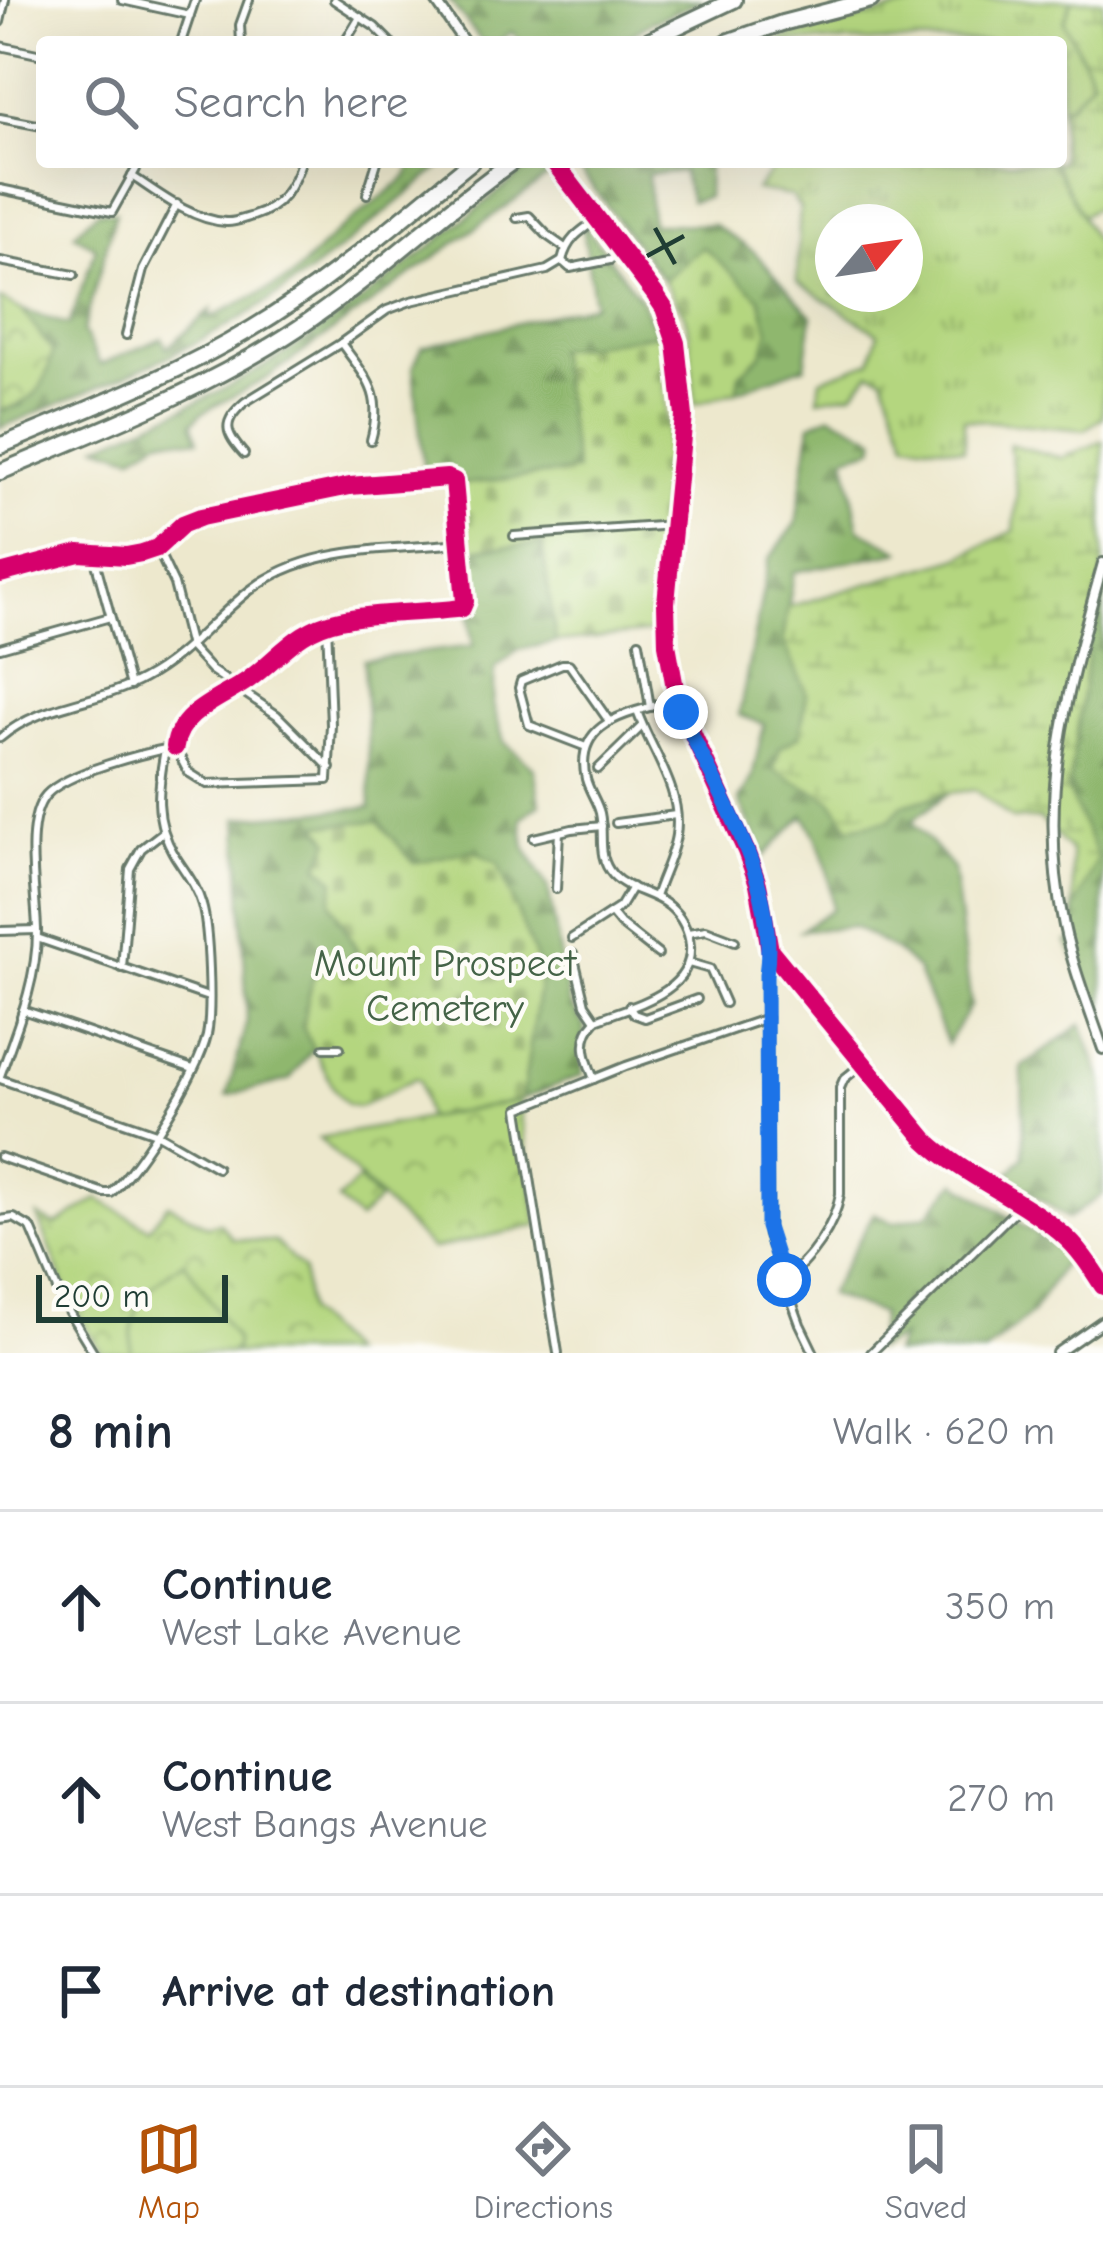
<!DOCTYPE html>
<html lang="en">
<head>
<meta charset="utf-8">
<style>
  :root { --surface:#fff; --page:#f2f2f3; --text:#1f2937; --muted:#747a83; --line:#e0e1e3; --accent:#b45309 }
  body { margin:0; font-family:"Comic Neue",sans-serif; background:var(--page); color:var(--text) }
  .compass { position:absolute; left:815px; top:204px; width:108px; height:108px; border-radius:50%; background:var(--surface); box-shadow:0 12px 48px #0002; rotate:61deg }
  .scale { position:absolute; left:36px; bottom:30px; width:192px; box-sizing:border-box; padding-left:12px; border:6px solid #1f3d34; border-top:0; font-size:33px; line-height:42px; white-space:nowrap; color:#1f3d34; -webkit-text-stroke:9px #fdfcf7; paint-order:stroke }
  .stop { position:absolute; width:36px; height:36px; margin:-27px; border:9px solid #1a73e8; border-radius:50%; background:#fff }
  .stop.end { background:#1a73e8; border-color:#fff; box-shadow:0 3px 12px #0008 }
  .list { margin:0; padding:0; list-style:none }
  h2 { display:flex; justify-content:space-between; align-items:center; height:156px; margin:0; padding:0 48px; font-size:51px }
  h2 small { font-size:39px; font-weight:400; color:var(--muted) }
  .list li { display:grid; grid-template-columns:78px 1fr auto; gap:36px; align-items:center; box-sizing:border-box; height:192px; padding:0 48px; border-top:3px solid var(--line) }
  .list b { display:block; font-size:45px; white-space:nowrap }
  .list p { margin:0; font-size:39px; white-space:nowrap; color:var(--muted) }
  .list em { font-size:39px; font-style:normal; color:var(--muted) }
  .icon { flex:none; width:66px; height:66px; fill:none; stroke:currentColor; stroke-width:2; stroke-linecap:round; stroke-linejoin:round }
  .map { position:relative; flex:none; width:1103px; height:1353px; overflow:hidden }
  .search { position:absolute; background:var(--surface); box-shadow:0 12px 48px #0002; left:36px; right:36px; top:36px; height:132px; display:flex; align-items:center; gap:30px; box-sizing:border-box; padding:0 42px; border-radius:12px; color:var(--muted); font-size:45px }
  .sheet { height:732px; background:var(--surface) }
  nav { display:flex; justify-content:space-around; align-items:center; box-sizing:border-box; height:168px; border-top:3px solid var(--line); background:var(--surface); font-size:33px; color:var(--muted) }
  nav a { display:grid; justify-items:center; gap:6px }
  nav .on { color:var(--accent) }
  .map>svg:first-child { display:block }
  .grass { fill:url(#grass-tufts); stroke:#6a8a5a; stroke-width:3; fill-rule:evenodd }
  .forest { fill:url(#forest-firs); stroke:#577a51; stroke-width:3 }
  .wetland { fill:url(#wetland-marsh); stroke:#6a8a5a; stroke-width:3 }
  .cemetery { fill:url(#cemetery-stones); stroke:#6a8a5a; stroke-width:3 }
  .park { fill:url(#park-crowns); stroke:#6a8a5a; stroke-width:3 }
  .pitch { fill:#b4d67f; stroke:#6a8a5a; stroke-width:3 }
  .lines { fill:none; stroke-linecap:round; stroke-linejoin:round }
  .minor-casing { stroke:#67796a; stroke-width:12 }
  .tertiary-casing { stroke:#67796a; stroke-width:14 }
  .motorway-casing { stroke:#67796a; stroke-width:20 }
  .minor { stroke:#fff; stroke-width:6 }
  .tertiary { stroke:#fff; stroke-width:8 }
  .motorway { stroke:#fff; stroke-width:14 }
  .cycleway-casing { stroke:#fdfcf7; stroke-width:26 }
  .cycleway { stroke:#d6006c; stroke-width:18 }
  .route { stroke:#1a73e8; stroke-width:15 }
  .ticks { fill:none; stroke:#1f3d34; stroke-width:4.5 }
  .labels { text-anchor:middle; stroke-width:9; stroke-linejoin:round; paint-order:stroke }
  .park-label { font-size:39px; fill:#446347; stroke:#fdfcf7 }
</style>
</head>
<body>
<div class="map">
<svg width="1103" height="1353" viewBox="0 0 1103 1353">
  <defs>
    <pattern id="grass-tufts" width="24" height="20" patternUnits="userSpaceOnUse" patternTransform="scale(3)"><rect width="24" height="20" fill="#b4d67f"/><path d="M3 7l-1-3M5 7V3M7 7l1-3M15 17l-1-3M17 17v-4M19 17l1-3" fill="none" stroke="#92af69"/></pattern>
    <pattern id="forest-firs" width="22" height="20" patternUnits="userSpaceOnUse" patternTransform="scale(3)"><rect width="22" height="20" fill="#8fb76e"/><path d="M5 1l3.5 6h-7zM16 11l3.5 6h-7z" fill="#74965b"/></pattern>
    <pattern id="wetland-marsh" width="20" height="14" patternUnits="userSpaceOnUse" patternTransform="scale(3)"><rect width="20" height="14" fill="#b4d67f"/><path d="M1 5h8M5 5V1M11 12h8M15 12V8" fill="none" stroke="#92af69"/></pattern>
    <pattern id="cemetery-stones" width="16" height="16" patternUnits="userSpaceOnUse" patternTransform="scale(3)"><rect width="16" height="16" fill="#b4d67f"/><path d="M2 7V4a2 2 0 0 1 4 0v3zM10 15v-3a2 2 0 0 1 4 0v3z" fill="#92af69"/></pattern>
    <pattern id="park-crowns" width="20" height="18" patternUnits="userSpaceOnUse" patternTransform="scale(3)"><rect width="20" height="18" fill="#b4d67f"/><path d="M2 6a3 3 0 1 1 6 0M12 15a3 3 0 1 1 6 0" fill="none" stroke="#92af69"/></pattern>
  </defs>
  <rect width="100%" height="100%" fill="#fdfcf7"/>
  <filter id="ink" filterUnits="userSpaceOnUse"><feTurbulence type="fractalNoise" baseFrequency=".00833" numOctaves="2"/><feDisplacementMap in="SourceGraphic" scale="24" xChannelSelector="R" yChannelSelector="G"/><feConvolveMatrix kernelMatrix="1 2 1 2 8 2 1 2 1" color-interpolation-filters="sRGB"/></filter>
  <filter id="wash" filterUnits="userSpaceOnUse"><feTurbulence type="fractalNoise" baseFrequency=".004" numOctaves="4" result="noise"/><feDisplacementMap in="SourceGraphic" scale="48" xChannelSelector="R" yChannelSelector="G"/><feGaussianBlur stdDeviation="2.7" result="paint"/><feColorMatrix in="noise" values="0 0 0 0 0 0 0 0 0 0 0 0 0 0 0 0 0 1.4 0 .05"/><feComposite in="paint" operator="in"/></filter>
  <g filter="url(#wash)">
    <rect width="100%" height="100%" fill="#ede8cd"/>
    <g class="grass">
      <polygon points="938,0 1072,0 1064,22 1093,79 1069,105 1061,107 1061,42 776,42 782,38"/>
      <path d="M778,162h275l50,94v161l-18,13 -121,-11v30l-57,-8 -24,-65 -13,-4 -17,21 -35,6 3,-20 50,-18 7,-28 -81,-51 3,-74 -8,-12 -36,-6zM833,222h72v72h-72z"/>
    </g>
    <g class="forest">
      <polygon points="449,0 703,0 651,22 619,42 521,42 512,32 497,42 482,42"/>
      <path d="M414,162h33c-62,49 -122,104 -189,146 -81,50 -171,83 -258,120v-17l22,-6 31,-53 -31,-42 47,15 27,-77 -22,-14 24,-23 18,1 -33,119 17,34 62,-27 5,10 44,-38 -2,8 81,-39 47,-47 69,-54z"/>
      <path d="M536,162l12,14 -281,202 -65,35 -10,10 6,17 -36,-2 -30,18 -33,-11c56,-24 113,-47 166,-79 95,-56 184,-136 271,-204z"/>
      <polygon points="574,162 708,162 707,197 691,201 682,171 648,174 651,224 714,225 754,252 812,316 805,366 737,391 739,374 761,354 703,248 663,280"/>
      <polygon points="582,222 641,300 658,334 556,350 576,471 456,485 425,481 413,368 422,347 594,304"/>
      <path d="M831,415l45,22 -2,11 -29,8 14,73 42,22 -107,21 -11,68 24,54 -7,42 -20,12 122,57 46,-12 -36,28 41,48 18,136 -24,39 -30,-75 -22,-19 -41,-23 -53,3 31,-21c-2,-38 -8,-62 -28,-94l-40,41 -25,-56 13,-22 12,-54 -25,-9 30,-156 27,-35 15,-100z"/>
      <polygon points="542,543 556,642 518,650 495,668 493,705 504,742 534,768 540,804 521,818 525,847 548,888 569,1003 584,1026 582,1075 522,1099 541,972 472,850 414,864 378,821 319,826 330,840 336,880 331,902 358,953 302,1025 314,1047 289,1080 227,1096 247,1021 238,818 371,807 364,660 473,646 462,550"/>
      <polygon points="1103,600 1103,1017 1067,942 1075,940 1074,910 1097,858 1068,792 1090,639"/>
      <polygon points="1082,1024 1103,1083 1103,1194 1068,1219 1008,1175 1024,1156 1022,1067"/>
      <polygon points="956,1182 1060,1250 1066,1258 1033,1312 984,1353 893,1353 902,1337 876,1350 881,1314 828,1295 874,1213 893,1223 927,1215"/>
    </g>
    <g class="wetland">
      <polygon points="1072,0 1103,0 1103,203 1082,216 1053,162 1061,162 1061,107 1069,105 1093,79 1064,22"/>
      <polygon points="1103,441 1103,600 1090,639 1068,791 1098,858 1074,910 1071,851 1040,819 1012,819 976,790 948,793 902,805 890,820 849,827 831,800 773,770 780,748 800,735 807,694 783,640 788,607 957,558 1014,531 1017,494 1009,444 1062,458"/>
    </g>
    <g class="cemetery">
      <polygon points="703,247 760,298 769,331 762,354 739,374 737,391 695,404 689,332 684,314 663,280"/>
      <polygon points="658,334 661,339 668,432 652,596 654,632 556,642 542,544 462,550 456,485 576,471 556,350"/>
      <polygon points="378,821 414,863 472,850 498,863 541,972 522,1099 519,1101 427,1120 420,1081 416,1078 358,1107 347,1104 333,1087 302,1026 313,977 358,952 331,902 335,880 319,866 330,840 318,825"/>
    </g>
    <g class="park">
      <path d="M0,299l22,11 31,42c-10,37 -14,48 -53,59z"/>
      <polygon points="519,1101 538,1225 432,1249 319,1138"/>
      <polygon points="358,1180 378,1200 359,1220 338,1200"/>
      <polygon points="98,1199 149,1228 168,1204 208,1226 219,1222 233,1239 275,1242 303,1270 307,1312 349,1353 102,1353 70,1301 38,1216 56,1225"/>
    </g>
    <path class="pitch" d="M184,1261l52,79 -1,9 -7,4h-97c-2,-49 16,-65 53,-92z"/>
  </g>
  <g filter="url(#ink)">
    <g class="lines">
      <defs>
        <g id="minor">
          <polyline points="122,0 190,15"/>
          <polyline points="334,0 375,27 390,42"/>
          <polyline points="0,22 5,0"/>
          <polyline points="181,42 195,0"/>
          <polyline points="241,42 240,25 249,0"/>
          <polyline points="345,42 360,17"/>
          <polyline points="0,46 42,55"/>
          <polyline points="0,118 42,126"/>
          <path d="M132,176c27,18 60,44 94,46 8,1 19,-4 27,-6 27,-8 40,-29 48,-54"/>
          <polyline points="0,189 112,212 140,162"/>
          <polyline points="367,194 377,162"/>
          <polyline points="517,218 529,216 548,236 565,248"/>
          <polyline points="0,261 74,275"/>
          <polyline points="562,261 570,268 610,260"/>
          <polyline points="126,335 143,270 177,204"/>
          <path d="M341,343c26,36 43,50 30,97"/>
          <path d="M244,454c-19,-21 -23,-32 1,-52l96,-59 46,-33 24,-9 136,-31 15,-9c5,-22 18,-30 36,-42"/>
          <polyline points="514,536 674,525"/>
          <polyline points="157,548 174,584 190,647 211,670 277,715 330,768"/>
          <polyline points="93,553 130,686"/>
          <path d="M0,574l79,-21 47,3 16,-3 15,-5 26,-24 18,-7 149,-31 97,-8 7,3 11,120 -3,7c-40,6 -82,3 -122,12 -43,9 -59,36 -92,60 -25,18 -70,32 -73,67"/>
          <polyline points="639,642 650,707"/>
          <polyline points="0,648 110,617"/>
          <path d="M637,711c14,40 46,79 39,124 -3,21 -15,42 -21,62"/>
          <path d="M0,738c41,-35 97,-34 143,-59 42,-22 69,-59 106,-88 60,-47 139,-40 211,-48"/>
          <polyline points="175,747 188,772 207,784 328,780 331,725 327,623"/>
          <polyline points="586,747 529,725 519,688 521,681 562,664 569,664 609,721"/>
          <polyline points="598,769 642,726"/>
          <polyline points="616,823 676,815"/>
          <polyline points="534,838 572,829 602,826"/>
          <polyline points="556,889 559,832"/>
          <polyline points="611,913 620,924 658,954"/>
          <polyline points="0,931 37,930"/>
          <polyline points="688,933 706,930 735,941"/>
          <polyline points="37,938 208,997"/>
          <polyline points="572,938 620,907 632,887"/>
          <polyline points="770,952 766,975 768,1235 800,1324 814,1353"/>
          <polyline points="573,954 585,1004 596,1020"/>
          <polyline points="689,963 710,969 725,1003"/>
          <polyline points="122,968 130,869 141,849 163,832"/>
          <polyline points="629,1006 634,1014 645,1018 697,999"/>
          <polyline points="23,1010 193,1069"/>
          <polyline points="324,1048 340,1048"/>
          <path d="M0,1076c16,-46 37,-94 37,-144 0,-35 -15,-110 9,-137 21,-23 98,-42 129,-48"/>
          <polyline points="0,1079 156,1133 217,1168"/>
          <path d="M594,1079c-9,-22 -16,-40 2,-59 34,-14 97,-26 94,-74 -1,-15 -9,-30 -21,-40 -16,-14 -41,-15 -56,-31 -17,-19 -8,-39 -13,-62 -3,-12 -11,-22 -14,-34 -14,-62 50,-66 91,-80"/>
          <path d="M0,1157l104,36h7c29,-28 87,-119 96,-158 5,-24 2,-107 -5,-130 -5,-19 -17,-33 -27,-49 -22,-36 -17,-68 -10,-107"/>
          <polyline points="0,1220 14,1218 31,1228 61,1299 94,1353"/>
          <path d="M783,1280c27,-18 52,-54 57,-86v-106l4,-9 17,-14"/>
          <polyline points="558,1353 519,1109 626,1066 767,1018"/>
          <polyline points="871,1353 1020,1206"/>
        </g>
        <g id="tertiary">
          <polyline points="435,0 464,42"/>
          <path d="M554,162l100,131 10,15 12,35 8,73 -18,187 1,41 10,55 69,152 12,33 12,66 156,190c40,38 94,57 135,93 18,15 30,34 42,53"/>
          <path d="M1103,563c-35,126 -67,231 -39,363 9,42 25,82 39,123"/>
          <polyline points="1057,1353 1103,1321"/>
        </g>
        <g id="motorway">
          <polyline points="645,42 734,0"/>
          <polyline points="727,42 782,23 871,0"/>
          <path d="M0,446c85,-36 172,-69 251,-117 79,-47 149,-110 220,-167"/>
          <path d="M0,472c102,-43 207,-83 300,-145 74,-50 139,-113 212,-165"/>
        </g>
      </defs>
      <use href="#minor" class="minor-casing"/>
      <use href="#tertiary" class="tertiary-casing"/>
      <use href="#motorway" class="motorway-casing"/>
      <use href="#minor" class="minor"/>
      <use href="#tertiary" class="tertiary"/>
      <use href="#motorway" class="motorway"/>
      <defs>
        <g id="cycleway">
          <path d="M554,162l100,131 10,15 12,35 8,73 -18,187 1,41 10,55 69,152 12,33 12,66 156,190c40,38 94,57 135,93 18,15 30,34 42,53"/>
          <path d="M0,574l79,-21 47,3 16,-3 15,-5 26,-24 18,-7 149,-31 97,-8 7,3 11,120 -3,7c-40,6 -82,3 -122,12 -43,9 -59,36 -92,60 -25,18 -70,32 -73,67"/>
        </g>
      </defs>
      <use href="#cycleway" class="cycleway-casing"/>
      <use href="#cycleway" class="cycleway"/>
    </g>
  </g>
  <g class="lines" filter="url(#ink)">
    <path class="route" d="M681,712c36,82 99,169 85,263l1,252 17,53"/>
  </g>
  <path class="ticks" d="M655,228l20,36M647,256l37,-20"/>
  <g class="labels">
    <g class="park-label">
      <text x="445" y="976">Mount Prospect<tspan x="445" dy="45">Cemetery</tspan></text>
    </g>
  </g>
</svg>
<svg class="compass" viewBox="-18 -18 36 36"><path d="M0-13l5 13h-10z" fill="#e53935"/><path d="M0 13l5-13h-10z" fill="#747a83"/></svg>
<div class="scale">200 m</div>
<div class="stop" style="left:784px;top:1280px"></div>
<div class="stop end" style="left:681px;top:712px"></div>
<div class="search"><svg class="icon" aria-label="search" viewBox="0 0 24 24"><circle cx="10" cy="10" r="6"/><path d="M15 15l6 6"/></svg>Search here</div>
</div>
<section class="sheet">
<h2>8 min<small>Walk · 620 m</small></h2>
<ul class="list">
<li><svg class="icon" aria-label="ahead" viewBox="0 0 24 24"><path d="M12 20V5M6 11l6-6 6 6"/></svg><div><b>Continue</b><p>West Lake Avenue</p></div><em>350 m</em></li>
<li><svg class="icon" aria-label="ahead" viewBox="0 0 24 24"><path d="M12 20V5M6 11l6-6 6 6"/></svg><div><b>Continue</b><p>West Bangs Avenue</p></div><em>270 m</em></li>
<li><svg class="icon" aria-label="arrive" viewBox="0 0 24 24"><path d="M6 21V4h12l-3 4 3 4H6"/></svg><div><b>Arrive at destination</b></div></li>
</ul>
</section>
<nav>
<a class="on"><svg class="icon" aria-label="map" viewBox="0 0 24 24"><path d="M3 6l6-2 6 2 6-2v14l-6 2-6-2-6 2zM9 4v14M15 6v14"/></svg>Map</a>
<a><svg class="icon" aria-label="directions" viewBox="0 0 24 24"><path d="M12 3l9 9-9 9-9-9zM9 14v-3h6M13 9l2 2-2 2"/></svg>Directions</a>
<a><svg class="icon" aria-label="saved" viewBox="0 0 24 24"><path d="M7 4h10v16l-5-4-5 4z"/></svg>Saved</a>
</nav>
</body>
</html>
